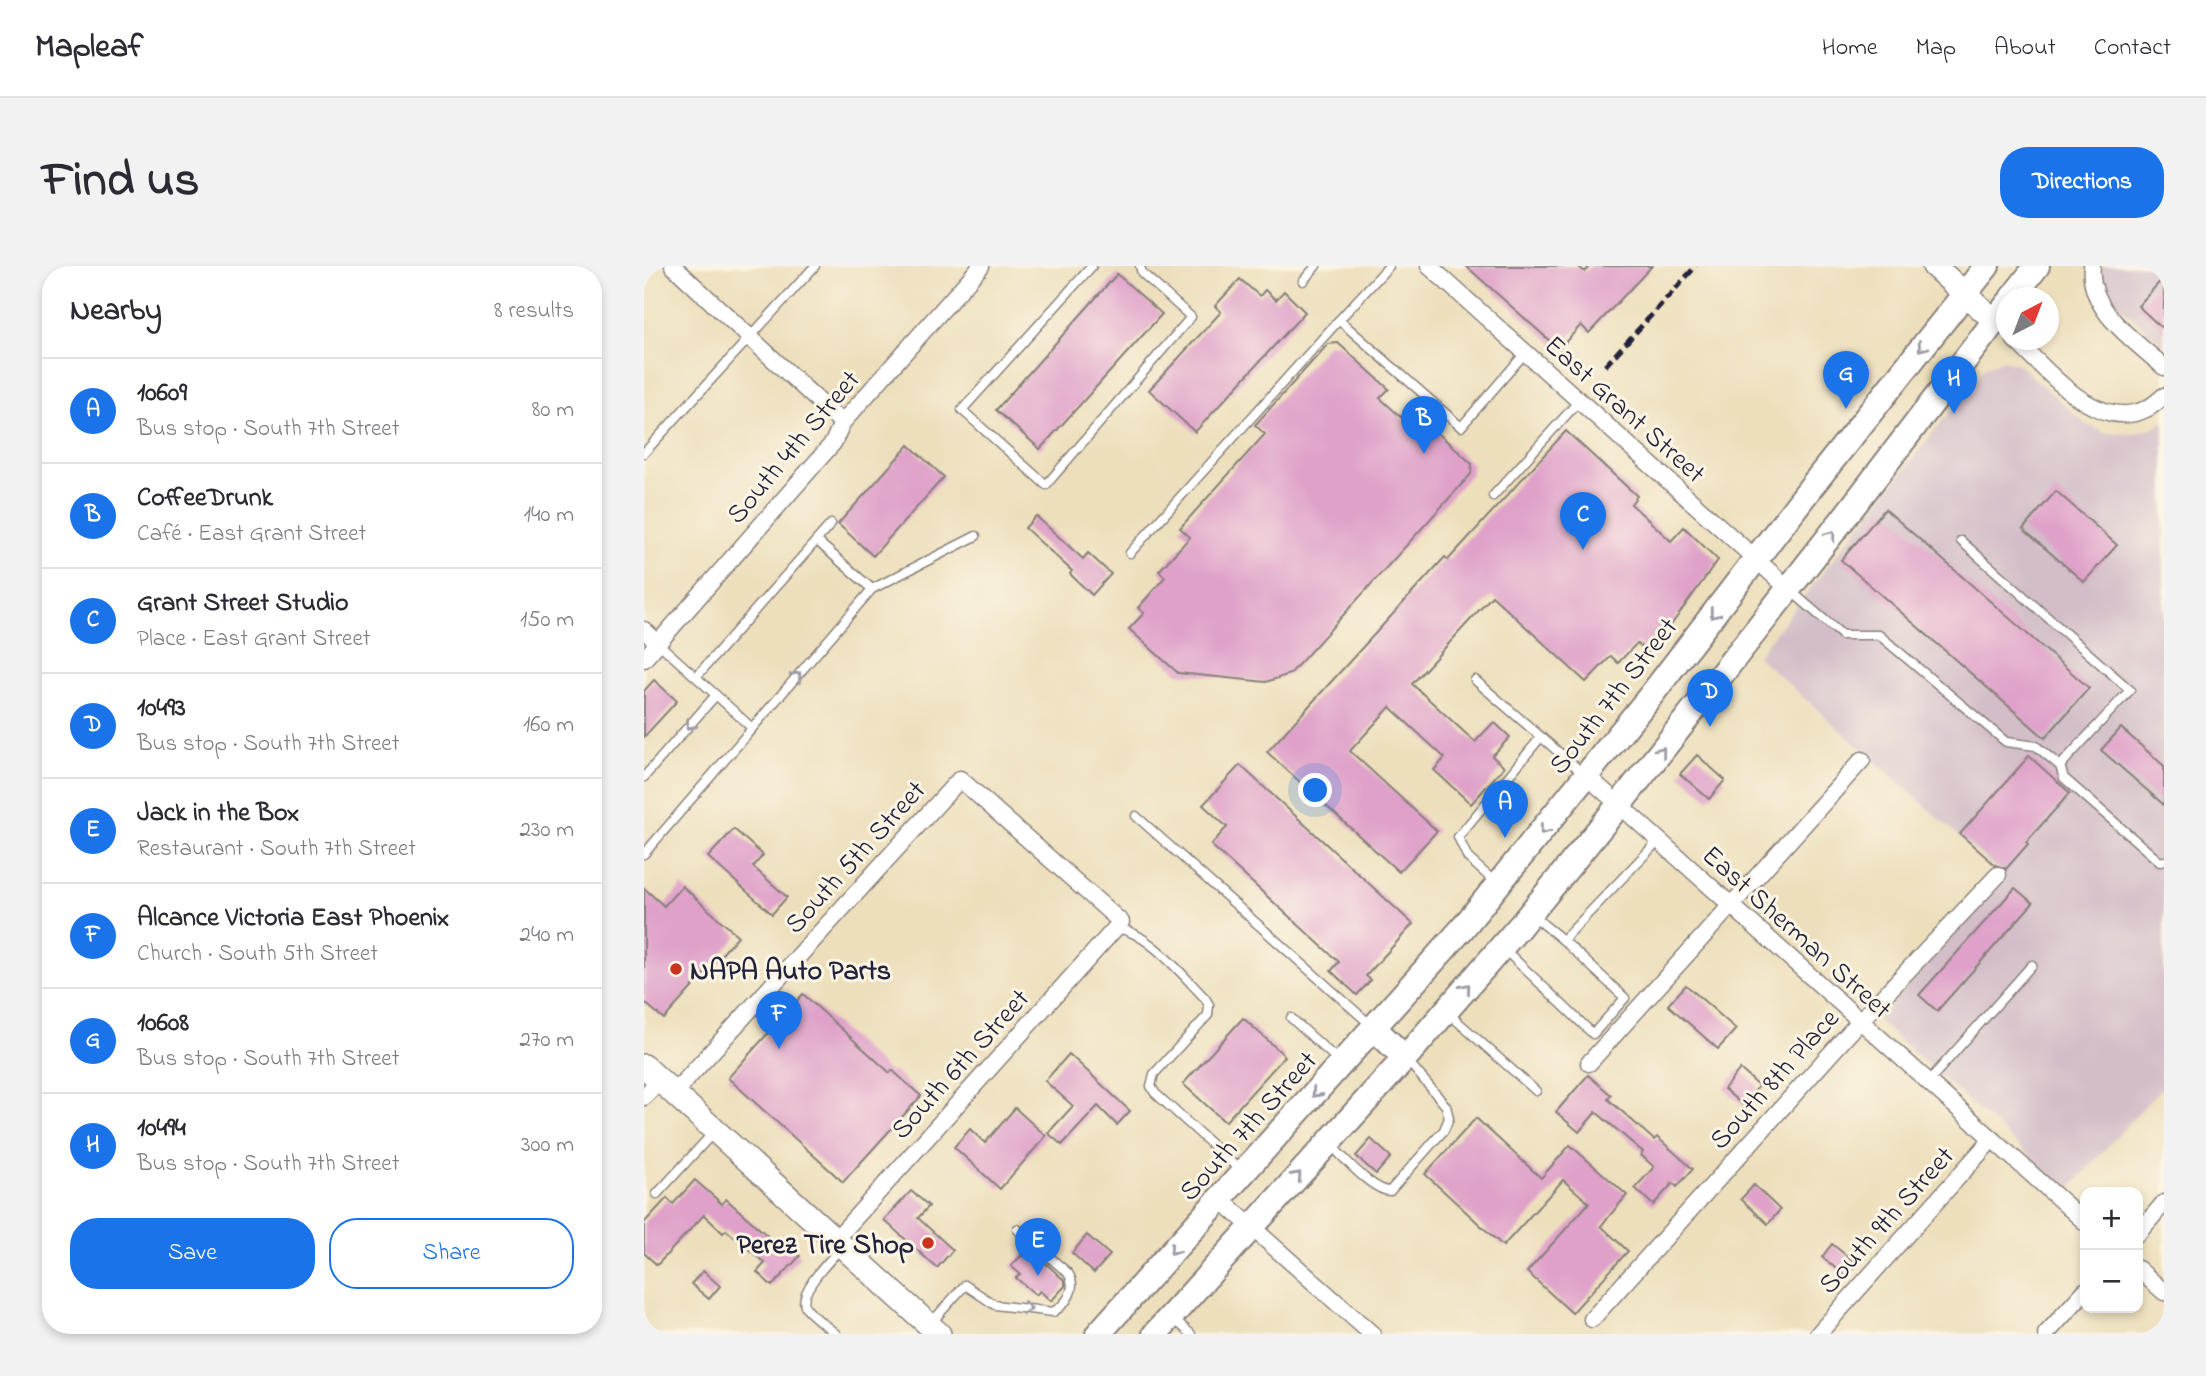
<!DOCTYPE html>
<html lang="en">
<head>
<meta charset="utf-8">
<style>
  :root { --surface:#fff; --page:#f2f2f3; --text:#2b2b33; --muted:#7c7c81; --line:#e1e1e2; --accent:#1a73e8 }
  body { margin:0; font-family:"Indie Flower",sans-serif; background:var(--page); color:var(--text) }
  .controls { position:absolute; right:21px; bottom:21px; display:grid; overflow:hidden; border-radius:14px; box-shadow:0 4px 10px #0003 }
  .controls button { width:63px; height:63px; display:grid; place-items:center; padding:0; border:0; border-bottom:2px solid var(--line); background:var(--surface); color:var(--text); font:35px sans-serif }
  .compass { position:absolute; left:1352px; top:21px; width:63px; height:63px; border-radius:50%; background:var(--surface); box-shadow:0 4px 10px #0003; rotate:42deg }
  .you { position:absolute; left:672px; top:525px; width:24px; height:24px; margin:-18px; border:5px solid #fff; border-radius:50%; background:#1a73e8; box-shadow:0 0 0 10px #1a73e833 }
  .badge { display:grid; place-items:center; width:46px; height:46px; border-radius:50%; background:var(--accent); color:#fff; font-size:23px; font-weight:700 }
  .pin { position:absolute; translate:-50% -58px; filter:drop-shadow(0 2px 4px #0008) }
  .pin::after { content:''; position:absolute; top:37px; width:24px; height:21px; background:inherit; clip-path:polygon(0 0,100% 0,50% 100%) }
  .list { margin:0; padding:0; list-style:none }
  h2 { display:flex; justify-content:space-between; align-items:center; height:91px; margin:0; padding:0 28px; font-size:30px }
  h2 small { font-size:23px; font-weight:400; color:var(--muted) }
  .list li { display:grid; grid-template-columns:46px 1fr auto; gap:21px; align-items:center; box-sizing:border-box; height:105px; padding:0 28px; border-top:2px solid var(--line) }
  .list b { display:block; font-size:26px; white-space:nowrap }
  .list p { margin:0; font-size:23px; white-space:nowrap; color:var(--muted) }
  .list em { font-size:23px; font-style:normal; color:var(--muted) }
  .actions { display:flex; gap:14px; padding:21px 28px }
  .actions a { flex:1; padding:16px 0; border:2px solid var(--accent); border-radius:28px; text-align:center; font-size:24px; color:var(--accent) }
  .actions .main { background:var(--accent); color:#fff }
  .map { position:relative; flex:none; width:1520px; height:1068px; overflow:hidden; border-radius:28px }
  header { display:flex; align-items:center; gap:42px; box-sizing:border-box; height:98px; padding:0 35px; background:var(--surface); border-bottom:2px solid var(--line) }
  header strong { font-size:33px }
  nav { display:flex; gap:38px; margin-inline-start:auto; font-size:24px }
  .intro { display:flex; align-items:center; justify-content:space-between; box-sizing:border-box; height:168px; padding:0 42px }
  h1 { margin:0; font-size:49px }
  .button { padding:18px 32px; border-radius:28px; background:var(--accent); color:#fff; font-size:24px; font-weight:700 }
  main { display:flex; gap:42px; padding:0 42px }
  aside { flex:1; background:var(--surface); border-radius:28px; box-shadow:0 4px 10px #0003 }
  .map>svg:first-child { display:block }
  .industrial { fill:#d2bdc8 }
  .building { fill:#dfa1c9 }
  .lines { fill:none; stroke-linecap:round; stroke-linejoin:round }
  .service-casing { stroke:#88807c; stroke-width:11 }
  .minor-casing { stroke:#88807c; stroke-width:19 }
  .secondary-casing { stroke:#88807c; stroke-width:26 }
  .primary-casing { stroke:#88807c; stroke-width:28 }
  .service { stroke:#fff; stroke-width:8 }
  .minor { stroke:#fff; stroke-width:16 }
  .secondary { stroke:#fff; stroke-width:23 }
  .primary { stroke:#fff; stroke-width:24 }
  .rail { stroke:#22223b; stroke-width:5; stroke-dasharray:10 5; stroke-linecap:butt }
  .oneway { stroke:#9c9ca7 }
  .poi-dot { fill:#c8321e; stroke:#fcf5e5; stroke-width:2.5 }
  .labels { text-anchor:middle; stroke-width:6; stroke-linejoin:round; paint-order:stroke }
  .street-label { font-size:28px; fill:#22223b; stroke:#fcf5e5 }
  .poi-label { font-size:28px; font-weight:bold; fill:#22223b; stroke:#fcf5e5; text-anchor:start }
</style>
</head>
<body>
<header>
<strong>Mapleaf</strong>
<nav><a>Home</a><a>Map</a><a>About</a><a>Contact</a></nav>
</header>
<div class="intro"><h1>Find us</h1><a class="button">Directions</a></div>
<main>
<aside>
<h2>Nearby<small>8 results</small></h2>
<ul class="list">
<li><span class="badge">A</span><div><b>10609</b><p>Bus stop · South 7th Street</p></div><em>80 m</em></li>
<li><span class="badge">B</span><div><b>CoffeeDrunk</b><p>Café · East Grant Street</p></div><em>140 m</em></li>
<li><span class="badge">C</span><div><b>Grant Street Studio</b><p>Place · East Grant Street</p></div><em>150 m</em></li>
<li><span class="badge">D</span><div><b>10493</b><p>Bus stop · South 7th Street</p></div><em>160 m</em></li>
<li><span class="badge">E</span><div><b>Jack in the Box</b><p>Restaurant · South 7th Street</p></div><em>230 m</em></li>
<li><span class="badge">F</span><div><b>Alcance Victoria East Phoenix</b><p>Church · South 5th Street</p></div><em>240 m</em></li>
<li><span class="badge">G</span><div><b>10608</b><p>Bus stop · South 7th Street</p></div><em>270 m</em></li>
<li><span class="badge">H</span><div><b>10494</b><p>Bus stop · South 7th Street</p></div><em>300 m</em></li>
</ul>
<div class="actions"><a class="main">Save</a><a>Share</a></div>
</aside>
<div class="map">
<svg width="1520" height="1068" viewBox="0 0 1520 1068">
  <rect width="100%" height="100%" fill="#fcf5e5"/>
  <filter id="ink" filterUnits="userSpaceOnUse"><feTurbulence type="fractalNoise" baseFrequency=".0143" numOctaves="2"/><feDisplacementMap in="SourceGraphic" scale="14" xChannelSelector="R" yChannelSelector="G"/><feConvolveMatrix kernelMatrix="1 2 1 2 8 2 1 2 1" color-interpolation-filters="sRGB"/></filter>
  <filter id="wash" filterUnits="userSpaceOnUse"><feTurbulence type="fractalNoise" baseFrequency=".00686" numOctaves="4" result="noise"/><feDisplacementMap in="SourceGraphic" scale="28" xChannelSelector="R" yChannelSelector="G"/><feGaussianBlur stdDeviation="1.57" result="paint"/><feColorMatrix in="noise" values="0 0 0 0 0 0 0 0 0 0 0 0 0 0 0 0 0 1.4 0 .05"/><feComposite in="paint" operator="in"/></filter>
  <g filter="url(#wash)">
    <rect width="100%" height="100%" fill="#eddfbc"/>
    <g class="industrial">
      <polygon points="1458,0 1520,0 1520,80 1475,39 1464,26 1458,8"/>
      <polygon points="1358,94 1374,98 1442,158 1462,167 1489,168 1509,162 1520,155 1520,819 1424,924 1233,754 1362,612 1113,390 1341,101"/>
    </g>
    <g id="blocks">
      <g class="building">
        <polygon points="822,0 934,0 941,6 946,0 1008,0 945,67 937,59 915,83"/>
        <polygon points="473,8 518,48 396,183 352,144"/>
        <polygon points="1520,11 1520,64 1494,40"/>
        <polygon points="596,13 612,27 616,30 621,24 632,34 640,25 661,46 551,166 505,124 577,46 571,40"/>
        <polygon points="694,77 745,123 736,132 769,162 777,152 828,198 827,208 646,408 622,416 534,407 485,363 500,347 494,342 521,311 515,305 546,271 536,262 621,168 611,159 684,78"/>
        <polygon points="922,165 993,230 987,238 1027,275 1040,261 1074,294 1006,388 993,377 974,397 967,390 942,416 848,330 768,418 831,476 850,456 866,471 848,490 860,501 827,538 790,504 801,492 746,441 706,485 793,565 755,606 623,486 801,291 804,294"/>
        <polygon points="265,179 300,211 229,290 194,258"/>
        <polygon points="1412,225 1473,279 1440,316 1379,263"/>
        <polygon points="1241,243 1445,422 1401,472 1197,294"/>
        <polygon points="392,250 439,293 444,287 467,308 448,329 426,308 428,305 381,262"/>
        <polygon points="10,414 33,435 0,471 0,425"/>
        <polygon points="1477,462 1520,500 1520,539 1457,484"/>
        <polygon points="1053,489 1081,514 1065,533 1036,508"/>
        <polygon points="1385,490 1426,527 1382,576 1384,578 1362,603 1351,599 1316,568"/>
        <polygon points="596,499 769,658 722,710 727,714 713,729 687,705 695,696 567,579 583,561 559,539"/>
        <polygon points="90,563 119,589 109,601 143,631 128,648 64,591"/>
        <polygon points="38,620 94,670 20,753 0,736 0,622 20,640"/>
        <polygon points="1371,622 1389,637 1293,745 1275,729"/>
        <polygon points="1042,719 1092,763 1074,783 1024,739"/>
        <polygon points="159,728 246,807 248,804 277,830 199,916 84,812"/>
        <polygon points="599,752 641,790 581,856 539,818"/>
        <polygon points="425,788 486,845 473,859 454,840 418,879 404,867 429,840 401,815"/>
        <polygon points="1096,803 1115,820 1099,839 1080,823"/>
        <polygon points="944,809 967,829 964,833 1010,874 1013,871 1049,903 1033,921 1029,917 1009,939 991,922 1010,901 997,889 999,886 952,846 935,866 912,846"/>
        <polygon points="371,842 402,870 356,923 310,881 326,863 341,877"/>
        <polygon points="832,852 897,912 926,879 983,929 957,960 984,985 928,1047 883,1006 945,937 919,914 859,980 781,908"/>
        <polygon points="727,873 747,891 732,908 712,890"/>
        <polygon points="51,914 78,938 82,933 136,981 141,976 156,990 128,1020 113,1006 121,997 82,964 79,967 60,949 13,999 0,987 0,957 23,932 29,938"/>
        <polygon points="1110,919 1136,944 1124,958 1097,933"/>
        <polygon points="267,925 285,940 274,952 309,984 293,1002 240,954"/>
        <polygon points="443,969 466,989 450,1007 428,987"/>
        <polygon points="1188,978 1213,998 1202,1011 1178,991"/>
        <polygon points="385,982 421,1015 421,1020 407,1035 396,1025 392,1029 372,1012 376,1008 367,1000"/>
        <polygon points="59,1005 76,1020 65,1033 47,1018"/>
      </g>
    </g>
  </g>
  <g filter="url(#ink)">
    <use href="#blocks" fill-opacity="0" stroke="#88807c" stroke-width="2"/>
    <g class="lines">
      <defs>
        <g id="service">
          <polyline points="448,0 318,144 402,219 547,51 498,7 496,0"/>
          <polyline points="745,0 695,54 817,161 882,86"/>
          <polyline points="659,15 672,0"/>
          <polyline points="0,187 171,0"/>
          <polyline points="849,230 935,135"/>
          <polyline points="173,275 228,323"/>
          <polyline points="486,287 695,54"/>
          <polyline points="1147,325 1198,369 1235,369 1362,476 1392,480 1416,500 1486,424 1317,275"/>
          <polyline points="52,411 187,258"/>
          <polyline points="831,414 940,508"/>
          <polyline points="72,429 108,462"/>
          <polyline points="1416,500 1420,512 1516,596 1520,595"/>
          <polyline points="0,511 72,429 14,377"/>
          <polyline points="492,550 728,760"/>
          <polyline points="0,588 228,323 332,270"/>
          <polyline points="851,616 824,592 814,571 897,471"/>
          <polyline points="888,649 919,674"/>
          <path d="M471,663c29,-2 70,49 90,69l4,7 -1,10 -54,59 -3,12 4,7 86,78"/>
          <polyline points="861,684 949,768 981,732 919,674 1014,575"/>
          <polyline points="804,747 892,825"/>
          <polyline points="647,752 696,796"/>
          <polyline points="1284,816 1388,699"/>
          <path d="M688,880c12,12 41,45 58,45l54,-61 5,-12 -3,-12 -39,-46"/>
          <polyline points="13,928 69,867"/>
          <polyline points="529,1052 547,1068"/>
          <path d="M287,1057l34,-38 30,20 58,7c14,-8 25,-24 15,-39l-51,-44"/>
          <path d="M192,1068c-9,-8 -23,-17 -30,-26 -10,-15 25,-49 35,-60"/>
        </g>
        <g id="minor">
          <polyline points="29,0 198,157"/>
          <polyline points="785,0 1145,323"/>
          <path d="M1448,0c-5,44 43,75 72,101"/>
          <path d="M1371,74c32,29 81,93 131,69 7,-3 13,-9 18,-13"/>
          <polyline points="0,364 14,377"/>
          <polyline points="0,393 189,177 198,157 337,0"/>
          <polyline points="943,510 1441,956"/>
          <polyline points="945,797 1218,494"/>
          <polyline points="30,827 316,513 477,656 192,973"/>
          <polyline points="0,831 15,814"/>
          <polyline points="576,933 728,1068"/>
          <polyline points="1494,967 1520,937"/>
          <polyline points="1494,1003 1520,1026"/>
          <polyline points="948,1053 1216,755 1354,609"/>
          <polyline points="1174,1068 1348,873"/>
          <polyline points="1402,1068 1441,1025"/>
        </g>
        <g id="secondary">
          <polyline points="1290,0 1351,55"/>
          <polyline points="0,800 295,1068"/>
        </g>
        <g id="primary">
          <polyline points="1368,32 1393,0"/>
          <polyline points="730,762 761,792"/>
          <polyline points="454,1068 818,663 1008,428 1167,221 1343,0"/>
          <polyline points="511,1068 761,792 876,660 975,539 1200,252 1363,39"/>
        </g>
      </defs>
      <use href="#service" class="service-casing"/>
      <use href="#minor" class="minor-casing"/>
      <use href="#secondary" class="secondary-casing"/>
      <use href="#primary" class="primary-casing"/>
      <use href="#service" class="service"/>
      <use href="#minor" class="minor"/>
      <use href="#secondary" class="secondary"/>
      <use href="#primary" class="primary"/>
      <polyline class="rail" points="961,100 1052,0"/>
    </g>
    <defs><path id="oneway-chevron" d="M-2-3.5L2.5 0L-2 3.5" fill="none" stroke-width="1.6" stroke-linecap="round" stroke-linejoin="round" transform="scale(1.75)"/></defs>
    <g class="oneway">
      <use href="#oneway-chevron" transform="translate(1278 81) rotate(128)"/>
      <use href="#oneway-chevron" transform="translate(1187 269) rotate(-52)"/>
      <use href="#oneway-chevron" transform="translate(1070 348) rotate(128)"/>
      <use href="#oneway-chevron" transform="translate(153 410) rotate(-49)"/>
      <use href="#oneway-chevron" transform="translate(46 459) rotate(132)"/>
      <use href="#oneway-chevron" transform="translate(1017 485) rotate(-52)"/>
      <use href="#oneway-chevron" transform="translate(900 564) rotate(129)"/>
      <use href="#oneway-chevron" transform="translate(822 722) rotate(-49)"/>
      <use href="#oneway-chevron" transform="translate(672 827) rotate(132)"/>
      <use href="#oneway-chevron" transform="translate(653 910) rotate(-48)"/>
      <use href="#oneway-chevron" transform="translate(530 984) rotate(132)"/>
      <use href="#oneway-chevron" transform="translate(383 1042) rotate(7)"/>
    </g>
  </g>
  <g class="poi-dot">
    <circle cx="32" cy="703" r="7"/>
    <circle cx="284" cy="977" r="7"/>
  </g>
  <g class="labels">
    <g class="street-label">
      <text transform="translate(982 142) rotate(42)" y="10">East Grant Street</text>
      <text transform="translate(148 180) rotate(-50)" y="10">South 4th Street</text>
      <text transform="translate(968 429) rotate(-52)" y="10">South 7th Street</text>
      <text transform="translate(210 590) rotate(-48)" y="10">South 5th Street</text>
      <text transform="translate(1154 665) rotate(42)" y="10">East Sherman Street</text>
      <text transform="translate(315 797) rotate(-48)" y="10">South 6th Street</text>
      <text transform="translate(1129 812) rotate(-48)" y="10">South 8th Place</text>
      <text transform="translate(603 859) rotate(-48)" y="10">South 7th Street</text>
      <text transform="translate(1241 953) rotate(-48)" y="10">South 9th Street</text>
    </g>
    <g class="poi-label">
      <text x="46" y="713">NAPA Auto Parts</text>
      <text x="270" y="987" text-anchor="end">Perez Tire Shop</text>
    </g>
  </g>
</svg>
<div class="controls">
<button>+</button>
<button>−</button>
</div>
<svg class="compass" viewBox="-18 -18 36 36"><path d="M0-13l5 13h-10z" fill="#e53935"/><path d="M0 13l5-13h-10z" fill="#7c7c81"/></svg>
<div class="you"></div>
<div class="pin badge" style="left:861px;top:572px">A</div>
<div class="pin badge" style="left:780px;top:188px">B</div>
<div class="pin badge" style="left:939px;top:284px">C</div>
<div class="pin badge" style="left:1066px;top:461px">D</div>
<div class="pin badge" style="left:394px;top:1010px">E</div>
<div class="pin badge" style="left:135px;top:783px">F</div>
<div class="pin badge" style="left:1202px;top:143px">G</div>
<div class="pin badge" style="left:1310px;top:148px">H</div>
</div>
</main>
</body>
</html>
